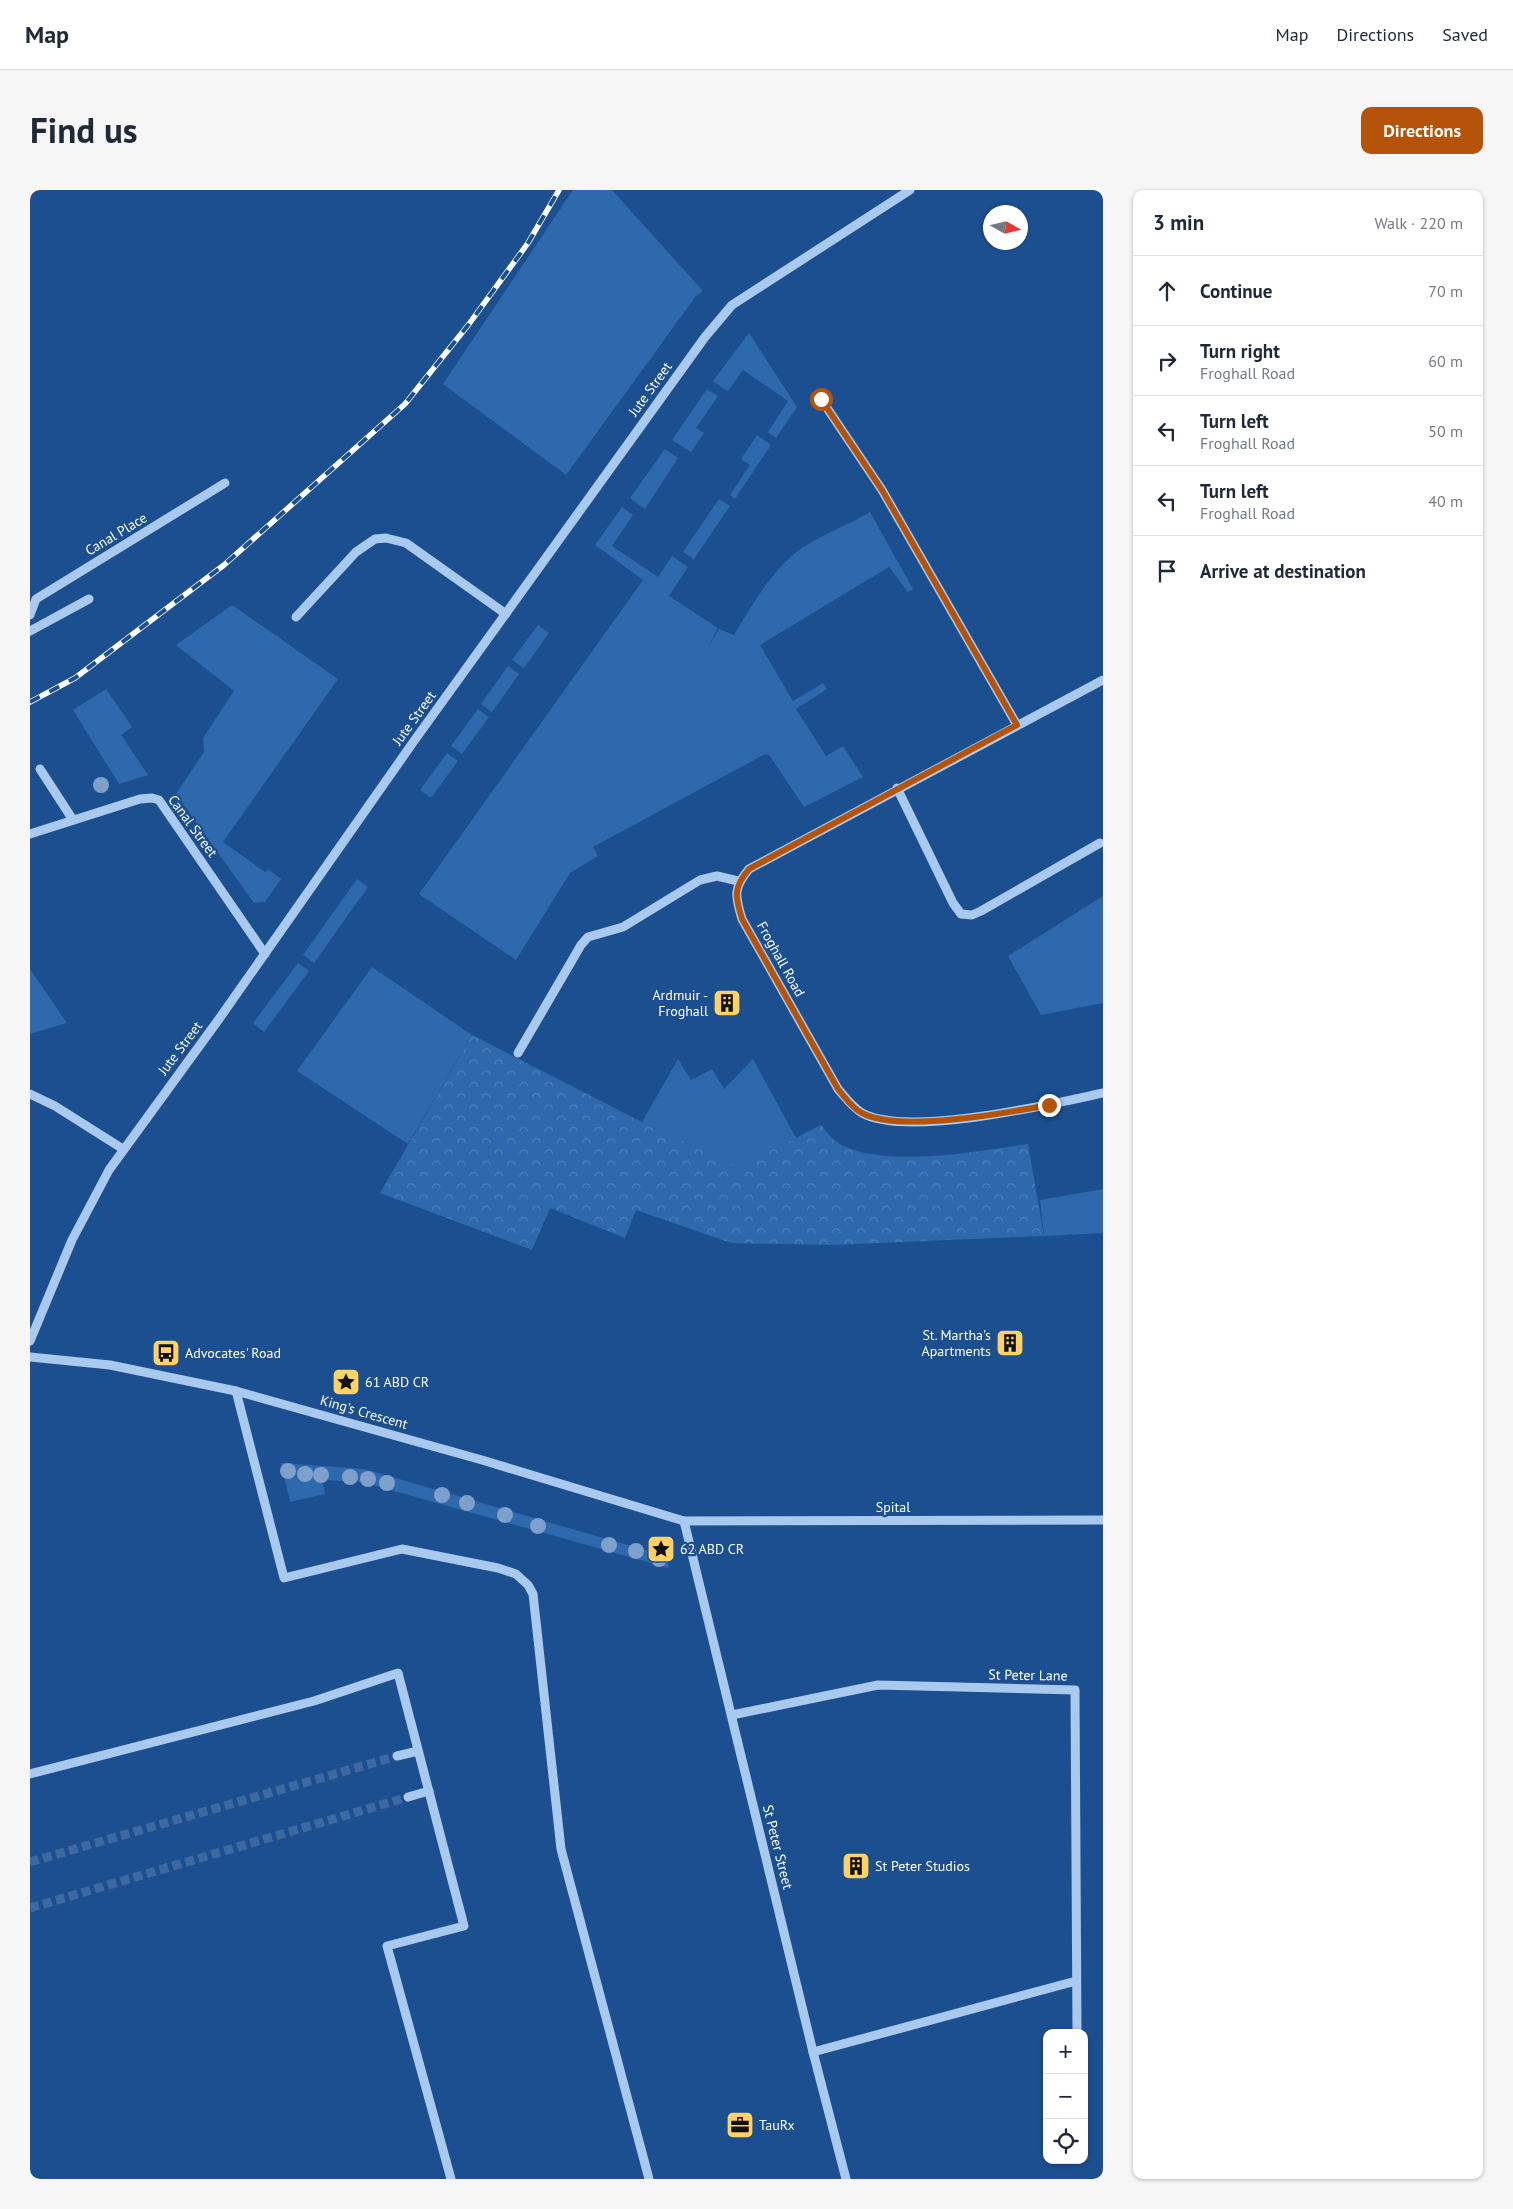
<!DOCTYPE html>
<html lang="en">
<head>
<meta charset="utf-8">
<style>
  :root { --surface:#fff; --page:#f6f6f7; --text:#1f2937; --muted:#747a83; --line:#e0e1e3; --accent:#b45309 }
  body { margin:0; font-family:"PT Sans",sans-serif; background:var(--page); color:var(--text) }
  .controls { position:absolute; right:15px; bottom:15px; display:grid; overflow:hidden; border-radius:10px; box-shadow:0 1px 4px #0004 }
  .controls button { width:45px; height:45px; display:grid; place-items:center; padding:0; border:0; border-bottom:1px solid var(--line); background:var(--surface); color:var(--text); font:25px sans-serif }
  .compass { position:absolute; left:953px; top:15px; width:45px; height:45px; border-radius:50%; background:var(--surface); box-shadow:0 1px 4px #0004; rotate:98deg }
  .stop { position:absolute; width:15px; height:15px; margin:-11px; border:4px solid #b45309; border-radius:50%; background:#fff }
  .stop.end { background:#b45309; border-color:#fff; box-shadow:0 1px 5px #0008 }
  .list { margin:0; padding:0; list-style:none }
  h2 { display:flex; justify-content:space-between; align-items:center; height:65px; margin:0; padding:0 20px; font-size:21px }
  h2 small { font-size:16px; font-weight:400; color:var(--muted) }
  .list li { display:grid; grid-template-columns:32px 1fr auto; gap:15px; align-items:center; box-sizing:border-box; height:70px; padding:0 20px; border-top:1px solid var(--line) }
  .list b { display:block; font-size:19px; white-space:nowrap }
  .list p { margin:0; font-size:16px; white-space:nowrap; color:var(--muted) }
  .list em { font-size:16px; font-style:normal; color:var(--muted) }
  .icon { flex:none; width:28px; height:28px; fill:none; stroke:currentColor; stroke-width:2; stroke-linecap:round; stroke-linejoin:round }
  .map { position:relative; flex:none; width:1073px; height:1989px; overflow:hidden; border-radius:10px }
  header { display:flex; align-items:center; gap:30px; box-sizing:border-box; height:70px; padding:0 25px; background:var(--surface); border-bottom:1px solid var(--line) }
  header strong { font-size:24px }
  nav { display:flex; gap:28px; margin-inline-start:auto; font-size:18px }
  .intro { display:flex; align-items:center; justify-content:space-between; box-sizing:border-box; height:120px; padding:0 30px }
  h1 { margin:0; font-size:35px }
  .button { padding:12px 22px; border-radius:10px; background:var(--accent); color:#fff; font-size:18px; font-weight:700 }
  main { display:flex; gap:30px; padding:0 30px }
  aside { flex:1; background:var(--surface); border-radius:10px; box-shadow:0 1px 4px #0004 }
  .map>svg:first-child { display:block }
  .green { fill:#2e69ad }
  .forest { fill:url(#forest-crowns) }
  .lines { fill:none; stroke-linecap:round; stroke-linejoin:round }
  .minor-tunnel { stroke:#3d69a0; stroke-width:9; stroke-dasharray:9 4.5; stroke-linecap:butt }
  .minor { stroke:#a9c9ee; stroke-width:9 }
  .rail-casing { stroke:#fff; stroke-width:5.5 }
  .rail { stroke:#1b4f8f; stroke-width:4; stroke-dasharray:11; stroke-linecap:butt }
  .tree { fill:#7ea0ca }
  .route { stroke:#b45309; stroke-width:6 }
  .labels { text-anchor:middle; stroke-width:4.5; stroke-linejoin:round; paint-order:stroke }
  .street-label { font-size:14px; fill:#fff; stroke:#1b4f8f }
  .poi-label { font-size:14px; fill:#fff; stroke:#1b4f8f; text-anchor:start }
</style>
</head>
<body>
<header>
<strong>Map</strong>
<nav><a>Map</a><a>Directions</a><a>Saved</a></nav>
</header>
<div class="intro"><h1>Find us</h1><a class="button">Directions</a></div>
<main>
<div class="map">
<svg width="1073" height="1989" viewBox="0 0 1073 1989">
  <defs>
    <pattern id="forest-crowns" width="20" height="18" patternUnits="userSpaceOnUse" patternTransform="scale(1.25)"><rect width="20" height="18" fill="#2e69ad"/><path d="M2 6a3 3 0 1 1 6 0M12 15a3 3 0 1 1 6 0" fill="none" stroke="#4d80b9"/></pattern>
  </defs>
  <rect width="100%" height="100%" fill="#1b4f8f"/>
  <g class="green">
    <polygon points="543,0 582,0 673,101 666,106 536,285 413,194"/>
    <polygon points="719,143 767,217 746,248 738,242 758,211 713,180 698,201 683,191"/>
    <polygon points="677,199 688,206 666,238 674,243 661,262 642,250"/>
    <polygon points="727,245 741,255 705,309 700,305 720,275 711,269"/>
    <polygon points="635,259 648,268 615,319 600,308"/>
    <polygon points="689,309 700,316 664,369 653,362"/>
    <path d="M592,317l11,8 -21,31 46,31 14,-21 16,11 -19,29 49,32 -10,19 11,-18 15,6c19,-31 38,-66 68,-87 21,-14 46,-23 68,-36l43,77 -5,3 -19,-25 -129,78 33,56 30,-18 4,6 -31,20 30,47 17,-10 20,31 -59,30 -35,-52 -4,-1 -172,93 5,9 -28,17 -54,87 -97,-66 224,-314 -48,-35z"/>
    <polygon points="202,415 308,489 193,652 235,682 238,679 251,689 235,712 224,713 146,604 174,562 173,548 204,501 146,455"/>
    <polygon points="508,435 519,443 494,478 482,470"/>
    <polygon points="478,476 489,484 462,522 451,514"/>
    <polygon points="76,499 102,537 91,545 118,585 89,594 43,520"/>
    <polygon points="448,519 459,527 432,564 421,556"/>
    <polygon points="417,563 428,571 401,608 390,600"/>
    <polygon points="327,689 338,697 284,773 273,765"/>
    <polygon points="1073,706 1073,813 1011,825 978,766"/>
    <polygon points="268,773 279,781 234,842 223,833"/>
    <polygon points="342,777 442,845 378,954 267,881"/>
    <polygon points="0,779 37,833 0,844"/>
    <polygon points="648,869 661,890 682,879 694,899 723,869 766,948 709,978 612,932"/>
    <polygon points="1073,999 1073,1043 1014,1046 1010,1010"/>
    <polygon points="251,1273 334,1279 636,1366 639,1378 332,1292 292,1290 295,1304 260,1312"/>
  </g>
  <path class="forest" d="M442,845l170,87 97,45 82,-42c5,7 11,14 19,19 45,25 138,7 188,0l16,92 -212,9 -101,-2 -95,-33 -11,28 -75,-30 -18,42 -152,-57z"/>
  <g class="lines">
    <g class="minor-tunnel">
      <polyline points="0,1672 367,1566"/>
      <polyline points="0,1718 378,1607"/>
    </g>
    <g class="minor">
      <polyline points="791,209 852,300 987,535"/>
      <polyline points="0,425 6,409 195,293"/>
      <polyline points="266,427 326,362 345,349 356,348 376,353 476,424"/>
      <polyline points="0,441 59,409"/>
      <path d="M1073,490l-354,189c-16,19 -14,27 -7,50l96,170c7,8 14,18 24,24 46,25 189,-9 241,-20"/>
      <polyline points="10,579 43,630"/>
      <polyline points="867,598 923,713 931,724 942,725 951,721 1070,653"/>
      <polyline points="0,644 110,609 122,608 129,610 235,764"/>
      <polyline points="488,863 551,755 558,747 593,737 670,690 687,686 708,691"/>
      <polyline points="0,904 25,916 93,959"/>
      <polyline points="0,1151 42,1050 79,980 189,829 384,551 675,147 702,115 880,0"/>
      <polyline points="0,1167 80,1175 206,1201 452,1270 654,1331 1073,1330"/>
      <polyline points="206,1201 254,1388 372,1359 468,1378 486,1384 498,1395 503,1404 531,1659 619,1989"/>
      <polyline points="654,1331 783,1862 816,1989"/>
      <polyline points="702,1525 848,1495 1045,1500 1047,1843"/>
      <polyline points="367,1566 388,1561"/>
      <polyline points="0,1584 284,1511 368,1483 434,1736 357,1756 421,1989"/>
      <polyline points="378,1607 399,1601"/>
      <polyline points="783,1862 1046,1791"/>
    </g>
    <defs>
      <polyline id="rail" points="0,512 45,488 194,375 375,214 439,134 498,53 529,0"/>
    </defs>
    <use href="#rail" class="rail-casing"/>
    <use href="#rail" class="rail"/>
  </g>
  <g class="tree">
    <circle cx="71" cy="595" r="8"/>
    <circle cx="258" cy="1281" r="8"/>
    <circle cx="275" cy="1284" r="8"/>
    <circle cx="291" cy="1285" r="8"/>
    <circle cx="320" cy="1287" r="8"/>
    <circle cx="338" cy="1289" r="8"/>
    <circle cx="357" cy="1293" r="8"/>
    <circle cx="412" cy="1305" r="8"/>
    <circle cx="437" cy="1313" r="8"/>
    <circle cx="475" cy="1325" r="8"/>
    <circle cx="508" cy="1336" r="8"/>
    <circle cx="579" cy="1355" r="8"/>
    <circle cx="606" cy="1361" r="8"/>
    <circle cx="629" cy="1369" r="8"/>
  </g>
  <g class="lines">
    <path class="route" d="M791,209l61,91 135,235 -268,144c-16,19 -14,27 -7,50l96,170c7,8 14,19 24,24 38,20 144,0 187,-8"/>
  </g>
  <defs>
    <symbol id="building-square" viewBox="-11 -11 22 22"><rect x="-9" y="-9" width="18" height="18" rx="4" fill="#ffd166" stroke="#1b4f8f"/><path d="M-4-6H4V6H1V3H-1V6H-4ZM-2.5-4.3h1.7v1.8h-1.7ZM.8-4.3h1.7v1.8H.8ZM-2.5-1h1.7V.8h-1.7ZM.8-1h1.7V.8H.8Z" fill="#111"/></symbol>
    <symbol id="bus-square" viewBox="-11 -11 22 22"><rect x="-9" y="-9" width="18" height="18" rx="4" fill="#ffd166" stroke="#1b4f8f"/><path d="M-5-6H5V4H4V6H2V4H-2V6H-4V4H-5ZM-3.5-4V0h7V-4ZM-3.5 1.2v1.5H-2V1.2ZM2 1.2v1.5H3.5V1.2Z" fill="#111"/></symbol>
    <symbol id="sight-square" viewBox="-11 -11 22 22"><rect x="-9" y="-9" width="18" height="18" rx="4" fill="#ffd166" stroke="#1b4f8f"/><path d="M0-6L1.8-2.2L6-1.7L2.9 1.2L3.7 5.4L0 3.3L-3.7 5.4L-2.9 1.2L-6-1.7L-1.8-2.2Z" fill="#111"/></symbol>
    <symbol id="office-square" viewBox="-11 -11 22 22"><rect x="-9" y="-9" width="18" height="18" rx="4" fill="#ffd166" stroke="#1b4f8f"/><path d="M-6-3h4V-5.5h4V-3h4V5H-6ZM-1-4.5V-3h2v-1.5ZM-6 0V1H6V0Z" fill="#111"/></symbol>
  </defs>
  <g fill-rule="evenodd">
    <use href="#building-square" x="681" y="797" width="32" height="32"/>
    <use href="#building-square" x="964" y="1137" width="32" height="32"/>
    <use href="#bus-square" x="120" y="1147" width="32" height="32"/>
    <use href="#sight-square" x="300" y="1176" width="32" height="32"/>
    <use href="#sight-square" x="615" y="1343" width="32" height="32"/>
    <use href="#building-square" x="810" y="1660" width="32" height="32"/>
    <use href="#office-square" x="694" y="1919" width="32" height="32"/>
  </g>
  <g class="labels">
    <g class="street-label">
      <text transform="translate(620 199) rotate(-54)" y="5">Jute Street</text>
      <text transform="translate(86 344) rotate(-31)" y="5">Canal Place</text>
      <text transform="translate(384 528) rotate(-54)" y="5">Jute Street</text>
      <text transform="translate(163 636) rotate(54)" y="5">Canal Street</text>
      <text transform="translate(751 769) rotate(61)" y="5">Froghall Road</text>
      <text transform="translate(150 858) rotate(-53)" y="5">Jute Street</text>
      <text transform="translate(334 1222) rotate(16)" y="5">King's Crescent</text>
      <text x="863" y="1322">Spital</text>
      <text transform="translate(998 1485) rotate(1)" y="5">St Peter Lane</text>
      <text transform="translate(748 1657) rotate(76)" y="5">St Peter Street</text>
    </g>
    <g class="poi-label">
      <text x="678" y="810" text-anchor="end">Ardmuir -<tspan x="678" dy="16">Froghall</tspan></text>
      <text x="961" y="1150" text-anchor="end">St. Martha's<tspan x="961" dy="16">Apartments</tspan></text>
      <text x="155" y="1168">Advocates' Road</text>
      <text x="335" y="1197">61 ABD CR</text>
      <text x="650" y="1364">62 ABD CR</text>
      <text x="845" y="1681">St Peter Studios</text>
      <text x="729" y="1940">TauRx</text>
    </g>
  </g>
</svg>
<div class="controls">
<button>+</button>
<button>−</button>
<button><svg class="icon" aria-label="locate" viewBox="0 0 24 24"><circle cx="12" cy="12" r="6"/><path d="M12 2v4M12 18v4M2 12h4M18 12h4"/></svg></button>
</div>
<svg class="compass" viewBox="-18 -18 36 36"><path d="M0-13l5 13h-10z" fill="#e53935"/><path d="M0 13l5-13h-10z" fill="#747a83"/></svg>
<div class="stop" style="left:791px;top:209px"></div>
<div class="stop end" style="left:1019px;top:915px"></div>
</div>
<aside>
<h2>3 min<small>Walk · 220 m</small></h2>
<ul class="list">
<li><svg class="icon" aria-label="ahead" viewBox="0 0 24 24"><path d="M12 20V5M6 11l6-6 6 6"/></svg><div><b>Continue</b></div><em>70 m</em></li>
<li><svg class="icon" aria-label="right" viewBox="0 0 24 24"><path d="M7 20v-9h11M14 6l5 5-5 5"/></svg><div><b>Turn right</b><p>Froghall Road</p></div><em>60 m</em></li>
<li><svg class="icon" aria-label="left" viewBox="0 0 24 24"><path d="M17 20v-9H6M10 6l-5 5 5 5"/></svg><div><b>Turn left</b><p>Froghall Road</p></div><em>50 m</em></li>
<li><svg class="icon" aria-label="left" viewBox="0 0 24 24"><path d="M17 20v-9H6M10 6l-5 5 5 5"/></svg><div><b>Turn left</b><p>Froghall Road</p></div><em>40 m</em></li>
<li><svg class="icon" aria-label="arrive" viewBox="0 0 24 24"><path d="M6 21V4h12l-3 4 3 4H6"/></svg><div><b>Arrive at destination</b></div></li>
</ul>
</aside>
</main>
</body>
</html>
